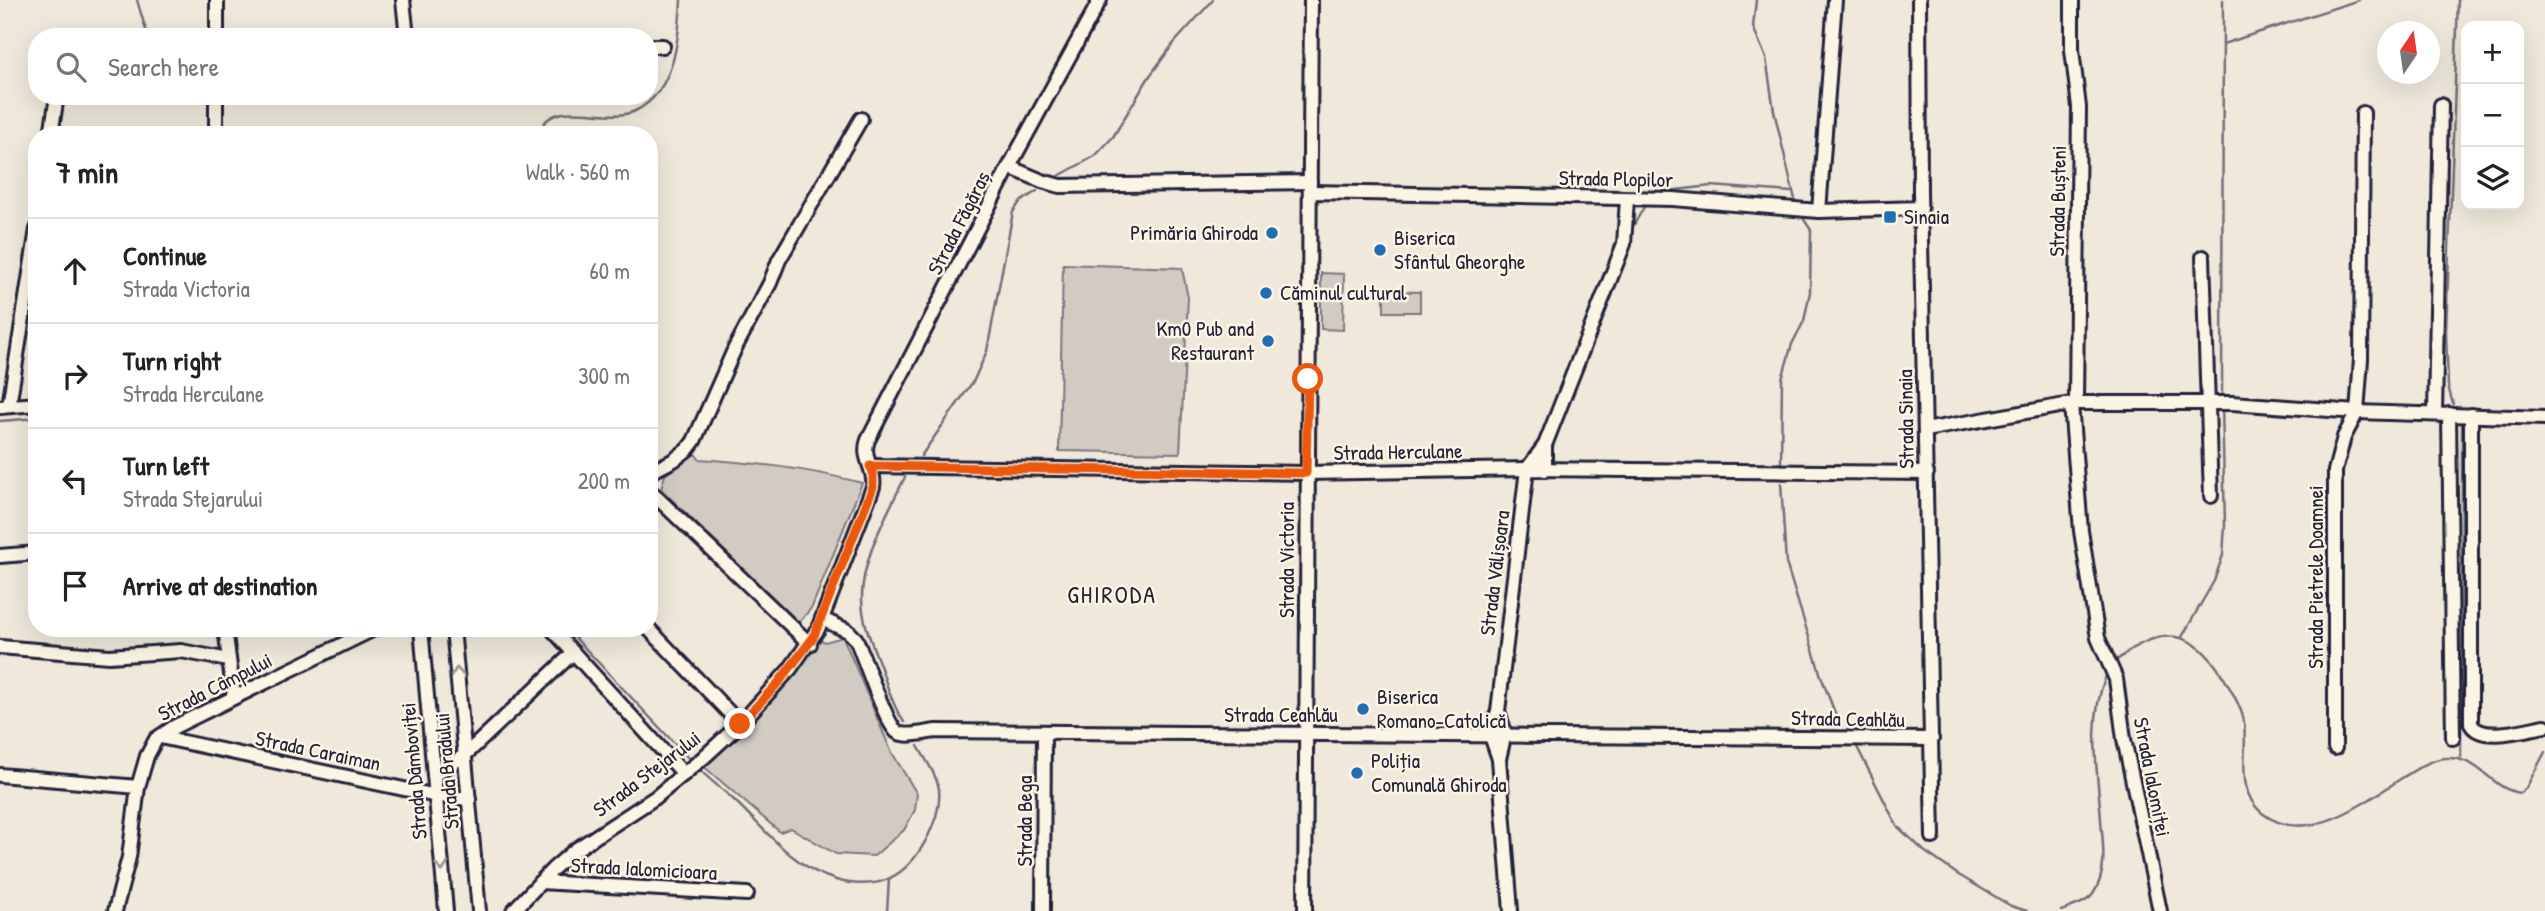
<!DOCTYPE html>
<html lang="en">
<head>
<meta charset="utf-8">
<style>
  :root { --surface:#fff; --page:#f6f6f6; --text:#222; --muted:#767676; --line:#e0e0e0 }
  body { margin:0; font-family:"Patrick Hand",sans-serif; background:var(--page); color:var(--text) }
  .controls { position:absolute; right:21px; top:21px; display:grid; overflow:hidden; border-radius:14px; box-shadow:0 7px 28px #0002 }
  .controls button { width:63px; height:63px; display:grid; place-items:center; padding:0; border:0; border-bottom:2px solid var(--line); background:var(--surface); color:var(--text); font:35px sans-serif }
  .compass { position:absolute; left:2377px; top:21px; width:63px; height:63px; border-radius:50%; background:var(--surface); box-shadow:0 7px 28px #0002; rotate:13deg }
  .stop { position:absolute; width:21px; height:21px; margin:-16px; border:5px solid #ea580c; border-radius:50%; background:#fff }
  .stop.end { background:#ea580c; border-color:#fff; box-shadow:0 2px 7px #0008 }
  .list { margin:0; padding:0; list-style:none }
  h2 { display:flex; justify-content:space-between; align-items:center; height:91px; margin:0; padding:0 28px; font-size:30px }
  h2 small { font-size:23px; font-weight:400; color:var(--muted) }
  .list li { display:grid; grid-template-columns:46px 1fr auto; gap:21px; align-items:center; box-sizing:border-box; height:105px; padding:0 28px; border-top:2px solid var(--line) }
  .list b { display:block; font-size:26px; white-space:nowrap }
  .list p { margin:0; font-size:23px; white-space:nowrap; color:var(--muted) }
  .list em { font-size:23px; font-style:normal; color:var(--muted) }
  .icon { flex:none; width:38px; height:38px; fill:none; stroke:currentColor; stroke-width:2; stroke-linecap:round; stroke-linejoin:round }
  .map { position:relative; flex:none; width:2545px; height:911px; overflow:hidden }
  .search { position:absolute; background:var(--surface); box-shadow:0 7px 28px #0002; left:28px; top:28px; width:630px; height:77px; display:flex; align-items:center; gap:18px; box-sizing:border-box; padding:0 24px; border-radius:28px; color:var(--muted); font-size:26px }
  .panel { position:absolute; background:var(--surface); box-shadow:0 7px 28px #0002; left:28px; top:126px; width:630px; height:511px; border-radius:28px }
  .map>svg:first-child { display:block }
  .green { fill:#d1cbc3; stroke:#7a767f; stroke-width:2 }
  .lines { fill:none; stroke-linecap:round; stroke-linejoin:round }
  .stream { stroke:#716f79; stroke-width:2.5 }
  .minor-casing { stroke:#22223b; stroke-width:18 }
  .minor { stroke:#fcf5e5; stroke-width:12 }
  .oneway { stroke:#9a9698 }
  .route { stroke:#ea580c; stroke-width:9 }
  .poi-dot { fill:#1f6fb2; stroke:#fcf5e5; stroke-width:2.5 }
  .labels { text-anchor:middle; stroke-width:5; stroke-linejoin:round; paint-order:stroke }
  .street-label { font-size:21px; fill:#22223b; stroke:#fcf5e5 }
  .poi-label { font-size:21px; fill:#22223b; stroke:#fcf5e5; text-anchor:start }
  .quarter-label { font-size:24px; letter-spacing:2px; fill:#22223b; stroke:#fcf5e5 }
</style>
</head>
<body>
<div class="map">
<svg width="2545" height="911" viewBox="0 0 2545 911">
  <rect width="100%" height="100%" fill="#efe8db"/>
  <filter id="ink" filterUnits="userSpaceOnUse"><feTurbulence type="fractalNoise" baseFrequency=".0143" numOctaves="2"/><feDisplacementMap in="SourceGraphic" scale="14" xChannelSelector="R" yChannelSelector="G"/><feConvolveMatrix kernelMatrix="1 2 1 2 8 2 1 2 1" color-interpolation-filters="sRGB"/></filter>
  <g filter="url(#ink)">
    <g class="green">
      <polygon points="1063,264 1182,268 1188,298 1180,453 1059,451"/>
      <polygon points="1321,273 1344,274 1343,330 1321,329"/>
      <polygon points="1384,291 1420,292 1420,312 1384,312"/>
      <path d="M694,452l5,7c58,4 106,9 163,24l-50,124 -13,16 -138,-134 4,-14z"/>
      <polygon points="843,637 891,751 917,794 915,810 904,830 874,856 836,854 791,828 780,832 702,765 817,638 825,642"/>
    </g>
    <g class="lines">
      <g class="stream">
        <polyline points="137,0 148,37"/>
        <polyline points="1756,0 1753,27 1766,58 1774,111 1796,204"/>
        <polyline points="2223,44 2359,0"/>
        <path d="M538,135c12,-42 68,-10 97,-24 40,-19 44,-73 46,-111"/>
        <polyline points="1057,177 1095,156 1113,137 1149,77 1174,43 1213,0"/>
        <polyline points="1658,192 1711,186 1791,192"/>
        <polyline points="1631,230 1644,207"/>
        <polyline points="2222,399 2223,0"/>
        <polyline points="2453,404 2448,386 2446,333 2458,0"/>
        <polyline points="0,421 37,418"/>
        <polyline points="921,456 974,380 987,351 1013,212 1020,202 1037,191"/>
        <polyline points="1781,465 1782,379 1792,344 1804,321 1810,292 1811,230 1803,218"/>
        <polyline points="1781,483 1786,563 1821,676 1839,724"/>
        <polyline points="566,628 691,761"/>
        <polyline points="2182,637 2214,581 2223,555 2225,525 2222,406"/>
        <path d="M2117,660c42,-35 76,-32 105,15 8,13 17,27 21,42 7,32 -10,72 19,96 45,35 103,-11 140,-35 13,-8 27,-18 43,-20 35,-2 45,31 75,35l6,-5 19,-36"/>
        <path d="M904,722c-11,-16 -17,-36 -23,-54 -8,-22 -19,-46 -19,-69 -1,-39 26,-87 43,-122"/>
        <polyline points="1856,745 1897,826 1924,851 1957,874 2011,906 2027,911"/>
        <polyline points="2461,757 2462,425"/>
        <path d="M698,768c11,12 25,21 36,32 30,28 58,66 99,79 16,6 42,7 57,-1 28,-13 52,-59 49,-89 -2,-14 -14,-30 -21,-43"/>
        <polyline points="887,911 889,879"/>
        <path d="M2061,911c10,-4 26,-8 32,-17 15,-22 10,-49 8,-74 -3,-47 -14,-99 5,-144"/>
      </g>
      <defs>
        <g id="minor">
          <polyline points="403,0 407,37"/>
          <polyline points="1919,0 1920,191 1933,837"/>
          <polyline points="2072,0 2072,50 2079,107 2076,403"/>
          <polyline points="217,37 217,0"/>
          <polyline points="649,46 663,46"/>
          <polyline points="51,135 57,96"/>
          <polyline points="216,135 216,96"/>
          <polyline points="1009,167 1042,181 1060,186 1310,182"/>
          <polyline points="1310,192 1673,199 1819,211 1921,208"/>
          <polyline points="1819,211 1835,0"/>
          <polyline points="2203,257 2211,496"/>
          <polyline points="2071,404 2081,531 2098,638 2116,679 2124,739 2160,911"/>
          <polyline points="9,406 37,229"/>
          <polyline points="0,407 37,404"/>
          <polyline points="2435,414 2441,105"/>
          <polyline points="2449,414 2453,738"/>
          <path d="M2471,415v309c10,19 56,5 74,2"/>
          <polyline points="1925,430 2076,403 2232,403 2357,412 2545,418"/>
          <polyline points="1545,445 1624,244 1627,199"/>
          <polyline points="870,466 1306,473 1527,469 1927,473"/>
          <polyline points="649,473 674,460 688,449 694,441 735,348 770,283 779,260 861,119"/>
          <polyline points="649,490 810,644"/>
          <polyline points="0,556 37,553"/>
          <path d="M822,619l26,12 8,8c7,16 30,85 41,93 8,6 29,0 39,-1 332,2 664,4 996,8"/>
          <polyline points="225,628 234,697"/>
          <polyline points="421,628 446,911"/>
          <polyline points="453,628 479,911"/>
          <polyline points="551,628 684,774"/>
          <polyline points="648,628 740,724"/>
          <polyline points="0,647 109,656 181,651 229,660"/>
          <polyline points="1498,711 1505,733 1499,759 1490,733 1498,711 1527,469 1545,445 1545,470"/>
          <polyline points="160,737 432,795 469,799"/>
          <polyline points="2335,748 2335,471 2344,437 2357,412 2361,359 2363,113"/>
          <polyline points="1499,759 1511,911"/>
          <polyline points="0,775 138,787"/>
          <polyline points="434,775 465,755 573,653"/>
          <polyline points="540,882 747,894"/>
          <polyline points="115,911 129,857 138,787 147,756 156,739 174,727 376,628"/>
          <path d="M513,911l41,-43 21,-18 81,-53 47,-39 37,-34 50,-55 28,-40 55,-142c3,-18 -12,-29 -5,-47l141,-273 91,-167"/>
          <polyline points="1043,911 1044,732"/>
          <polyline points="1305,911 1311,0"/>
        </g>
      </defs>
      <use href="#minor" class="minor-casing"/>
      <use href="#minor" class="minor"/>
    </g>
    <defs><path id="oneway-chevron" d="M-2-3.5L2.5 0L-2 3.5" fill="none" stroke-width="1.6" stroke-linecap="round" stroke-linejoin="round" transform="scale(1.75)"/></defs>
    <g class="oneway">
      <use href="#oneway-chevron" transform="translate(457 672) rotate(-95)"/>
      <use href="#oneway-chevron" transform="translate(442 867) rotate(85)"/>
    </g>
  </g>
  <g class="lines" filter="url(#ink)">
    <polyline class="route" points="740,724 779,682 813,638 873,487 873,472 870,466 1306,473 1308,379"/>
  </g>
  <g class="poi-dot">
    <rect x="1883" y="210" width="14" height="14" rx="3.5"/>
    <circle cx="1272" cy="233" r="7"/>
    <circle cx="1380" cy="250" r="7"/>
    <circle cx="1266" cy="293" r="7"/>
    <circle cx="1268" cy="341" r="7"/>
    <circle cx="1363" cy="709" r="7"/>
    <circle cx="1357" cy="773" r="7"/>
  </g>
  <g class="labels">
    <g class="street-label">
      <text transform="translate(1616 179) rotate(1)" y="7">Strada Plopilor</text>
      <text transform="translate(2058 201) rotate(-89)" y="7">Strada Bușteni</text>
      <text transform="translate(959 223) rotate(-63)" y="7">Strada Făgăraș</text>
      <text transform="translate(1906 419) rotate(-91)" y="7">Strada Sinaia</text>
      <text transform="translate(1398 452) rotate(-1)" y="7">Strada Herculane</text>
      <text transform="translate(1287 560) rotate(-90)" y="7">Strada Victoria</text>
      <text transform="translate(1495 573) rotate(-83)" y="7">Strada Vălișoara</text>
      <text transform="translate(2316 577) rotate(-90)" y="7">Strada Pietrele Doamnei</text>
      <text transform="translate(215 687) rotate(-27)" y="7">Strada Câmpului</text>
      <text x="1281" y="722">Strada Ceahlău</text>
      <text transform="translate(1848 719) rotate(1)" y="7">Strada Ceahlău</text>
      <text transform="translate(318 751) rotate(12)" y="7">Strada Caraiman</text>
      <text transform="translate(414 771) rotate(-95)" y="7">Strada Dâmboviței</text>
      <text transform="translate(447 771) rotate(-95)" y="7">Strada Bradului</text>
      <text transform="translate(647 774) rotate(-37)" y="7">Strada Stejarului</text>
      <text transform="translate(2152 777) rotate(79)" y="7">Strada Ialomiței</text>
      <text transform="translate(1025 821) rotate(-90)" y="7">Strada Bega</text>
      <text transform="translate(644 869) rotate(3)" y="7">Strada Ialomicioara</text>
    </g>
    <g class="poi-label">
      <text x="1904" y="224">Sinaia</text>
      <text x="1258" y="240" text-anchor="end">Primăria Ghiroda</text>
      <text x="1394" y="245">Biserica<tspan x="1394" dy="24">Sfântul Gheorghe</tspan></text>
      <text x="1280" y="300">Căminul cultural</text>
      <text x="1254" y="336" text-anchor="end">Km0 Pub and<tspan x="1254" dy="24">Restaurant</tspan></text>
      <text x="1377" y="704">Biserica<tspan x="1377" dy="24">Romano-Catolică</tspan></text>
      <text x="1371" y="768">Poliția<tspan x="1371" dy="24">Comunală Ghiroda</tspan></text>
    </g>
    <g class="quarter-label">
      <text x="1112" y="603">GHIRODA</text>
    </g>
  </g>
</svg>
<div class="controls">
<button>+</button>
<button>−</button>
<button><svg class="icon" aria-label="layers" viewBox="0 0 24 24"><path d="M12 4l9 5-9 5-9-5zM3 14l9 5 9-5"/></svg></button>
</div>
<svg class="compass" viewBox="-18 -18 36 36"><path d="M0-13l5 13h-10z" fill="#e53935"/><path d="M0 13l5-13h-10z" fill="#767676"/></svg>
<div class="stop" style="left:1308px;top:379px"></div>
<div class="stop end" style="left:740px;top:724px"></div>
<div class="search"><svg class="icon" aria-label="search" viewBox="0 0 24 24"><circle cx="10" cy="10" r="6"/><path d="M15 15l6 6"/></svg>Search here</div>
<section class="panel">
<h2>7 min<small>Walk · 560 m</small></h2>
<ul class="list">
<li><svg class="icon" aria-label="ahead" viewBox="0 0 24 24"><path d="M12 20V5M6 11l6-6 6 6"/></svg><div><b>Continue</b><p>Strada Victoria</p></div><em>60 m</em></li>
<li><svg class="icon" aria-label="right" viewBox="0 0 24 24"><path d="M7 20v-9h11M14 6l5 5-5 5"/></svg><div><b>Turn right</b><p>Strada Herculane</p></div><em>300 m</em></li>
<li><svg class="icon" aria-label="left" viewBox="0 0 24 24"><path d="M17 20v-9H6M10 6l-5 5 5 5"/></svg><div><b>Turn left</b><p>Strada Stejarului</p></div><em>200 m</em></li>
<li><svg class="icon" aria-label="arrive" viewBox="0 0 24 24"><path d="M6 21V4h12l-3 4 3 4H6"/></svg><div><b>Arrive at destination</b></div></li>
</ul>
</section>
</div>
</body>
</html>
